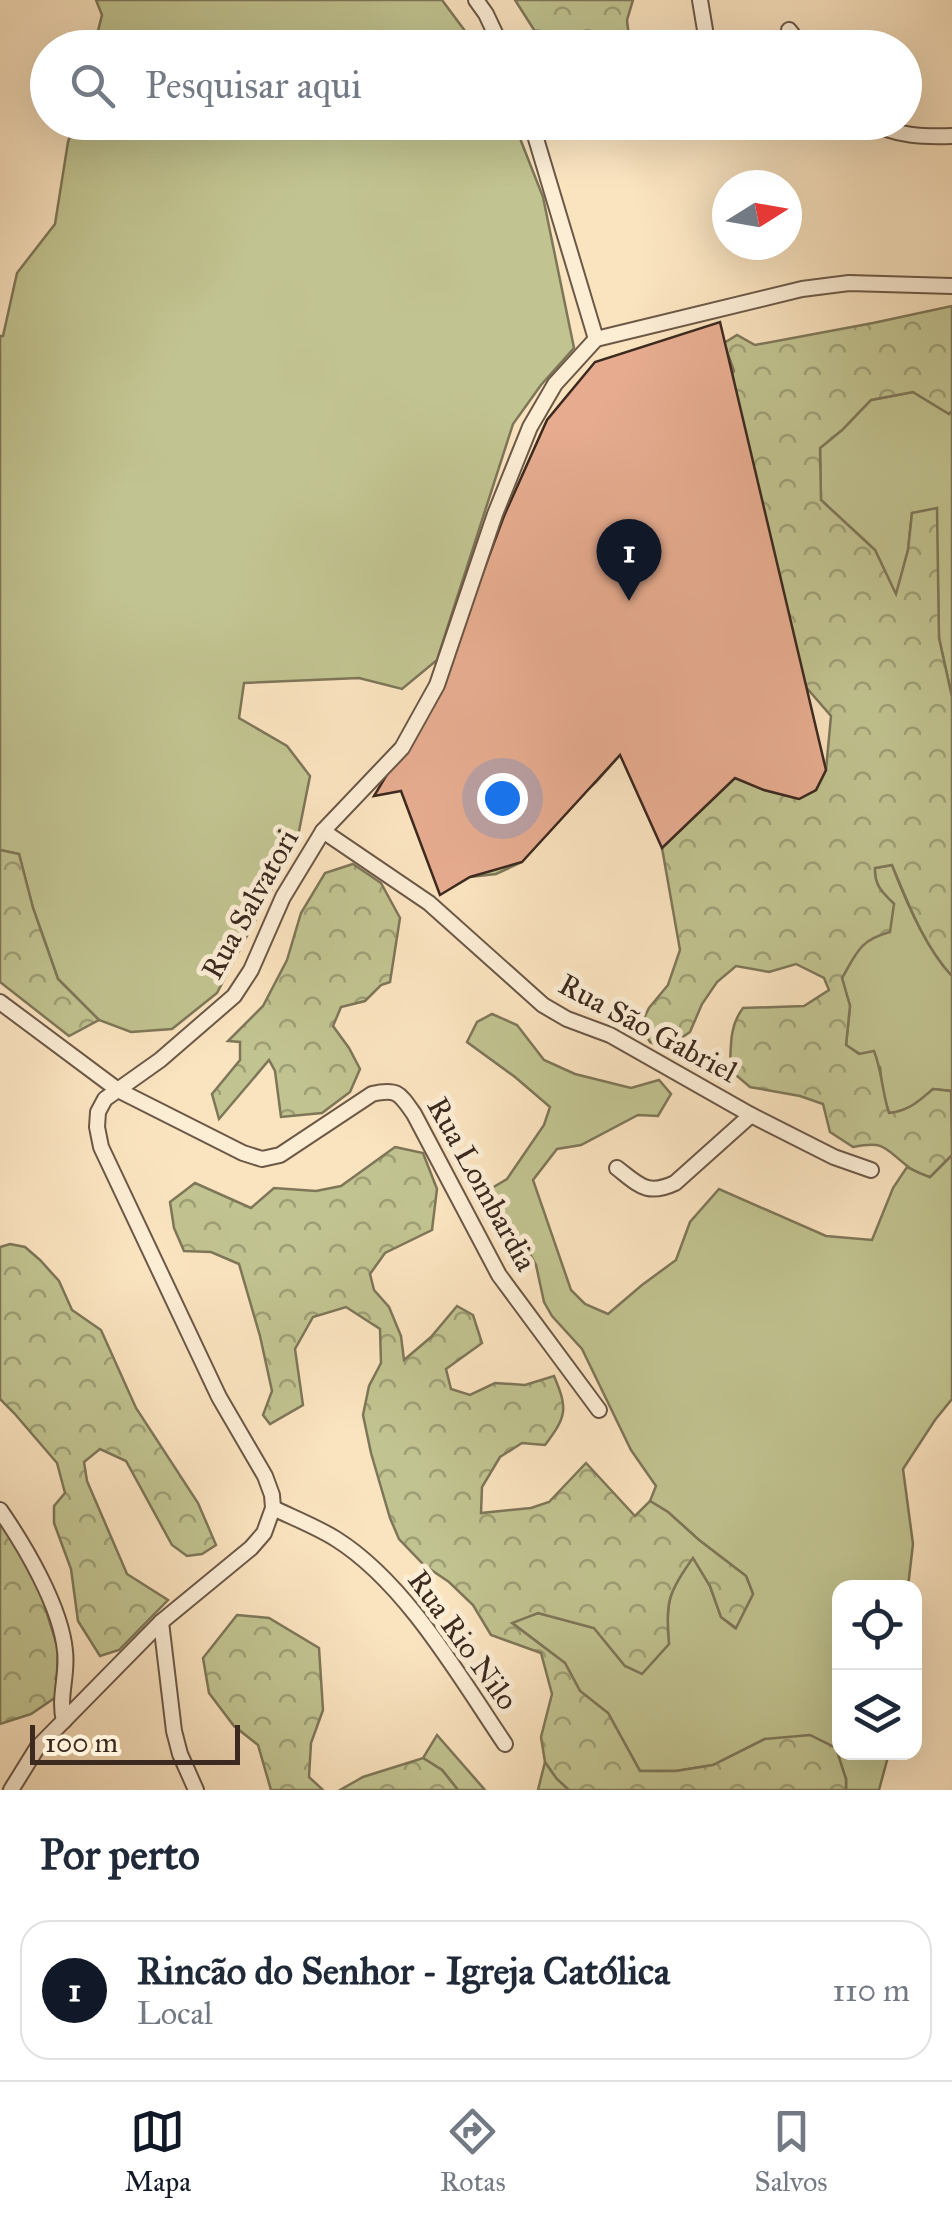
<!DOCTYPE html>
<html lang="pt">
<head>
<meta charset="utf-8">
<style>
  :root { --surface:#fff; --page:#f2f2f3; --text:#1f2937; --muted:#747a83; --line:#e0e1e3; --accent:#111827 }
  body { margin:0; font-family:"IM FELL Great Primer",serif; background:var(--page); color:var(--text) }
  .controls { position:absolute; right:30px; bottom:30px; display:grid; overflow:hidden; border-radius:20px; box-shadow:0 10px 40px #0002 }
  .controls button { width:90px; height:90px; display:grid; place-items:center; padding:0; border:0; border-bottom:2px solid var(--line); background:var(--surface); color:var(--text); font:50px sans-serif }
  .compass { position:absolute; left:712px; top:170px; width:90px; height:90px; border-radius:50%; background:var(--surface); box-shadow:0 10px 40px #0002; rotate:79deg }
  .scale { position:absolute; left:30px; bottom:25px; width:210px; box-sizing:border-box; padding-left:10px; border:5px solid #3c291f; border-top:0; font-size:28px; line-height:35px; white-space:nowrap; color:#3c291f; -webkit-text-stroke:8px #fcedd5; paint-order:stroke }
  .you { position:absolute; left:502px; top:798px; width:35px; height:35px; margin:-25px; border:8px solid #fff; border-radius:50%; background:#1a73e8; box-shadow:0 0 0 15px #1a73e833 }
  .badge { display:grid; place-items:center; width:65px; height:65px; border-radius:50%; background:var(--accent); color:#fff; font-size:32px; font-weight:700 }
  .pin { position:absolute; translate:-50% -82px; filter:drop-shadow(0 2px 5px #0008) }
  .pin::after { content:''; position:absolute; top:52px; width:35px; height:30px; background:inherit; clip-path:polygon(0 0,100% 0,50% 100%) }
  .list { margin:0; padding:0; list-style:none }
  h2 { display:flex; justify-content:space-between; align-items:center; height:130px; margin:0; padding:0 40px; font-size:42px }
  h2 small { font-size:32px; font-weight:400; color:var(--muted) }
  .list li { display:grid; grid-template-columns:65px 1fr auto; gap:30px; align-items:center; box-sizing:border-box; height:140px; margin:0 20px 20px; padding:0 20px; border:2px solid var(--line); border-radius:30px }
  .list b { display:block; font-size:38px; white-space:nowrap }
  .list p { margin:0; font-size:32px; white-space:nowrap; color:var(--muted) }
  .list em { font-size:32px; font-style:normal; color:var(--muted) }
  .icon { flex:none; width:55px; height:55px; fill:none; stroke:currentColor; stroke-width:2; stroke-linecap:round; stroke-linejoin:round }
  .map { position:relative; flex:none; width:952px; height:1790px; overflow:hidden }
  .search { position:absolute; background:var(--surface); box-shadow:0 10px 40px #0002; left:30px; right:30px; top:30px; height:110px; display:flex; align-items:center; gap:25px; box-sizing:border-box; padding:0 35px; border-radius:55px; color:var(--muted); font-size:38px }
  .sheet { height:290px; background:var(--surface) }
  nav { display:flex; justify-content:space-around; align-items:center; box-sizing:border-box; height:140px; border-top:2px solid var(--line); background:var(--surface); font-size:28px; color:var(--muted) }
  nav a { display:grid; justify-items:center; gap:5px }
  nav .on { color:var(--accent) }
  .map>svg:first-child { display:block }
  .grass { fill:#c1c390; stroke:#7e7658; stroke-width:2.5 }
  .forest { fill:url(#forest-crowns); stroke:#7e7658; stroke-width:2.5 }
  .building { fill:#e7ac90; stroke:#3c291f; stroke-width:2.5 }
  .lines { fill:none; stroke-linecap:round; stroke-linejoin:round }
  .minor-casing { stroke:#6c5847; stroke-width:18 }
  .minor { stroke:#fcedd5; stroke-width:14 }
  .labels { text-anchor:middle; stroke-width:10; stroke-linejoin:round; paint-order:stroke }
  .street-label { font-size:30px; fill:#3c291f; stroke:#fcedd5 }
</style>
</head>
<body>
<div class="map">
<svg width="952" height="1790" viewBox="0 0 952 1790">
  <defs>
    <pattern id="forest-crowns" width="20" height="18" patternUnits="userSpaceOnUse" patternTransform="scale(2.5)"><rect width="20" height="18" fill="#c1c390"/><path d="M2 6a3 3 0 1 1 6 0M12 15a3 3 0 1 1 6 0" fill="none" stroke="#9e9e75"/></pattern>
  </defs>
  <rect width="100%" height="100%" fill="#fae3bf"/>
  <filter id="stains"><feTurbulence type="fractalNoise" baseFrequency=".002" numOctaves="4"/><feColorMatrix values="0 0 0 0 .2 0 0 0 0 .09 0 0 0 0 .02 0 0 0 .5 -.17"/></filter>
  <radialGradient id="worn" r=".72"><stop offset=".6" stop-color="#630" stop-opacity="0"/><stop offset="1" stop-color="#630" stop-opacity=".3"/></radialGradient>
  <g class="grass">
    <polygon points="96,0 442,0 477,47 94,47 102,15"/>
    <polygon points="74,123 514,123 543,197 574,348 541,385 513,424 437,660 402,689 359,678 244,683 239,718 287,746 310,776 297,841 217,993 172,1029 131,1032 99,1020 58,979 33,908 19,854 0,850 0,336 3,336 17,273 55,224 68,142"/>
    <polygon points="913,392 949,414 952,411 952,697 939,638 936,509 912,513 908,550 896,596 875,550 821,500 820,448 842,430 871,400"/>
    <path d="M892,865c14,37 34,83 60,111v119l-1,-4 -18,-2c-14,12 -24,22 -44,24l-6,-18 -3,-28 -34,-22 4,-39 -8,-28 19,-34 14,-8 19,-32c-12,-12 -20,-19 -19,-36z"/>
    <path d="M492,1014l25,11 27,35 31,14 56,14 28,-8 12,14 -13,22 -20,-1 -57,30 -24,4 -24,31 38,110 14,14 23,10 34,-29 34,-25 14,-38 29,-33 107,47 46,4 21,-52 14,-21 23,10 22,-22v244l-17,21 -32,49 10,75 -5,43 -68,1v164l49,1 -10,37h-33v-12l-81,-39 -52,26 -37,6h-36l-32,-58 -28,-22 -15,-28 -54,-41 27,-9 56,15 31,38 44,-22c-4,-42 0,-53 24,-87l17,29 11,31 14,11 18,-34 -7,-18 -47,-36 -31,-28 -18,-11 6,-15 -25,-36 -49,-101 -30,-33 -8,-14 -8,-37 -15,-27 -37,-23 -4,-20 27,-16 37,-54 6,-18 -35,-30 -48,-35 10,-20z"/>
    <polygon points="437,1735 485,1790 458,1790 442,1770 423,1758"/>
    <polygon points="545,1762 557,1779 569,1790 538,1790"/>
  </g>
  <g class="forest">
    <polygon points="515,0 633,0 627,20 630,47 545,47"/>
    <path d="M952,306v105l-3,3 -36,-22 -42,8 -29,30 -22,18 1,52 54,50 21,44 12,-44 4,-37 25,-5 2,130 13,59v279c-28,-30 -44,-73 -60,-111l-17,3c-1,17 7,24 19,36l-4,28c-30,8 -33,20 -48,46l8,28 -4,39 13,9 15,-3c8,20 8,41 15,62 20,-2 30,-12 44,-24l18,2 1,64 -22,22c-8,-3 -18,-6 -24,-12 -23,-18 -21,-24 -53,-18l-23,-15 -7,-28 -23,-8 -50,-9 -20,-17c1,-23 -1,-44 13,-62l61,-2 25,-16 -5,-12 -28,-14 -27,8 -33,-6 -19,16 -15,22 -12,28 -25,17 -15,-7 -10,-16 9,-18 19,-23 12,-35 -18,-102 5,-26 -47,-67 -24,27 -39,34 -35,46 -26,12 -26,3 -18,-11 3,-150 226,39 83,35 35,9 17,-9 10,-20 5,-54 -39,-45 -70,-277 12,-23 -10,-28 13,-8 18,10 118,-22z"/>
    <polygon points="0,850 19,854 33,908 58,979 99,1020 69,1036 0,982"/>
    <polygon points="353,864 381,883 400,918 390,982 381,985 365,1001 341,1007 333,1026 349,1048 360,1069 350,1092 322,1113 281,1117 275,1071 269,1060 219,1119 212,1094 240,1060 240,1042 228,1041 263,1006 287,960 301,913 325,873"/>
    <path d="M395,1147l28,6 14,36 -5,41 -47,23 -15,21 4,16 15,17 12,29 3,24 27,-23 26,-31 16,9 9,28 -36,26 5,20 19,6 25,-12 30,2 29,-9c14,33 13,40 -9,69l-23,-2 -22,14 -18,30 -1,26 50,-5 18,-6 37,-39 49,53 15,-15 18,11 31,28 47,36 7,18 -17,34 -15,-11 -11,-31 -17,-28c-25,34 -28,45 -24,86l-27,30 -17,-8 -31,-38 -56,-15 -26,10 53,40 15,28 28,22 32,58h36l37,-6 52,-26 45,-4 26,13 10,31v11h-277l-12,-11 -12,-17 -4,-25 11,-43 -11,-41 -50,-18 -18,-30 -24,-23 -25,-17 -25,-26 -9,-21 -19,-65 -8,-38 6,-29 12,-23 -1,-34 -34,-22 -33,10 -18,32 8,56 -33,19 -7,-9 9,-24 -12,-55 -21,-72 -28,-12 -27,-1 -10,-23 -4,-26 25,-19 56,25 23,-20 42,3 25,-5z"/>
    <polygon points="10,1244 25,1247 40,1260 59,1281 72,1310 101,1330 136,1408 198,1503 216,1545 202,1554 187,1556 172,1545 126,1461 100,1449 84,1462 87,1481 127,1574 168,1600 119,1650 100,1656 78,1621 71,1569 54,1523 54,1506 65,1493 57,1463 14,1413 0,1399 0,1247"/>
    <polygon points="0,1519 5,1524 40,1591 58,1649 56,1697 31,1714 0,1724"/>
    <polygon points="237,1615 269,1618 319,1648 323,1710 311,1743 309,1777 323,1790 271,1790 258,1745 234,1726 209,1693 203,1658"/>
    <polygon points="423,1758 442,1770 458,1790 340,1790 363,1777"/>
  </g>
  <polygon class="building" points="720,322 826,770 816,790 799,799 764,790 735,778 662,848 620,755 522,862 470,877 440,895 401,791 374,796 441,685 504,516 547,420 595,362"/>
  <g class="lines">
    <defs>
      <g id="minor">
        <polyline points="476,0 486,14 502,48"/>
        <polyline points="700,0 708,48"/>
        <polyline points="789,30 803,48"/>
        <polyline points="531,122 596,339"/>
        <path d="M871,122c24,14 53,15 81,14"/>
        <polyline points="323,831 429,903 543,1005 567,1019 610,1035 751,1115 834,1157 871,1170"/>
        <path d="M0,1002l118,88 125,63 19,6 18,-4 92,-61c26,-6 28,0 42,20l85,161 100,135"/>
        <path d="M617,1168c22,17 30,28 58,15l76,-68"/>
        <path d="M273,1508c21,10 44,19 63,31 70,44 123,137 169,205"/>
        <path d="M0,1510c25,36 61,97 65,141 3,24 -7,46 -1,70"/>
        <polyline points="161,1622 174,1731 180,1754 196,1790"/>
        <polyline points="11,1790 37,1748 161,1622 251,1548 264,1533 273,1508 272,1495 265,1476 219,1397 101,1147 97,1127 98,1112 105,1099 160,1060 234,996 251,970 283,897 323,831 402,748 437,685 495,514 530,427 555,384 596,339 802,289 849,283 952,286"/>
      </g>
    </defs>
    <use href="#minor" class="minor-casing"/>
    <use href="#minor" class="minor"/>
  </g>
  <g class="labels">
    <g class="street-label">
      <text transform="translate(250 904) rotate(-61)" y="10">Rua Salvatori</text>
      <text transform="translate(648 1028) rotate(28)" y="10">Rua São Gabriel</text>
      <text transform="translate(482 1184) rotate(61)" y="10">Rua Lombardia</text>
      <text transform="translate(463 1640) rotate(54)" y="10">Rua Rio Nilo</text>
    </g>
  </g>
  <rect width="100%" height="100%" filter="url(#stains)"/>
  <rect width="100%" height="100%" fill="url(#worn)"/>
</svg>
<div class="controls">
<button><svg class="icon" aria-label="locate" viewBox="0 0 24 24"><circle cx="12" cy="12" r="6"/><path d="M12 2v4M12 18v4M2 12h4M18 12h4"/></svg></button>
<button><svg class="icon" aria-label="layers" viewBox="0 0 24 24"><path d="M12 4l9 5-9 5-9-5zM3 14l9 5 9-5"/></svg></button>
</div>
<svg class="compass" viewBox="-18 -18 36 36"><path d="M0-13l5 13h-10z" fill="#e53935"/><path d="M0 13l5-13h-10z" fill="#747a83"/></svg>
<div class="scale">100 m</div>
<div class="you"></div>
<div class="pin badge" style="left:629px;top:601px">1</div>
<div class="search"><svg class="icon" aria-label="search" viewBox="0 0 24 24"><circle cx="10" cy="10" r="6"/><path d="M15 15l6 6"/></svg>Pesquisar aqui</div>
</div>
<section class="sheet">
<h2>Por perto<small></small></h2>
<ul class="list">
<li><span class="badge">1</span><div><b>Rincão do Senhor - Igreja Católica</b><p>Local</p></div><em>110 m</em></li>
</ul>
</section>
<nav>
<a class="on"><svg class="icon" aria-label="map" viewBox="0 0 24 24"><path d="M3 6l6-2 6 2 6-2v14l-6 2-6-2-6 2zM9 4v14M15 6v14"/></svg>Mapa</a>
<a><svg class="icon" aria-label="directions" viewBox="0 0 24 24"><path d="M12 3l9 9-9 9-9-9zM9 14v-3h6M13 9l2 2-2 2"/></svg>Rotas</a>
<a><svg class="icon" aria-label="saved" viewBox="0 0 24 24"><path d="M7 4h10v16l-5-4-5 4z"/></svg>Salvos</a>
</nav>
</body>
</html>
